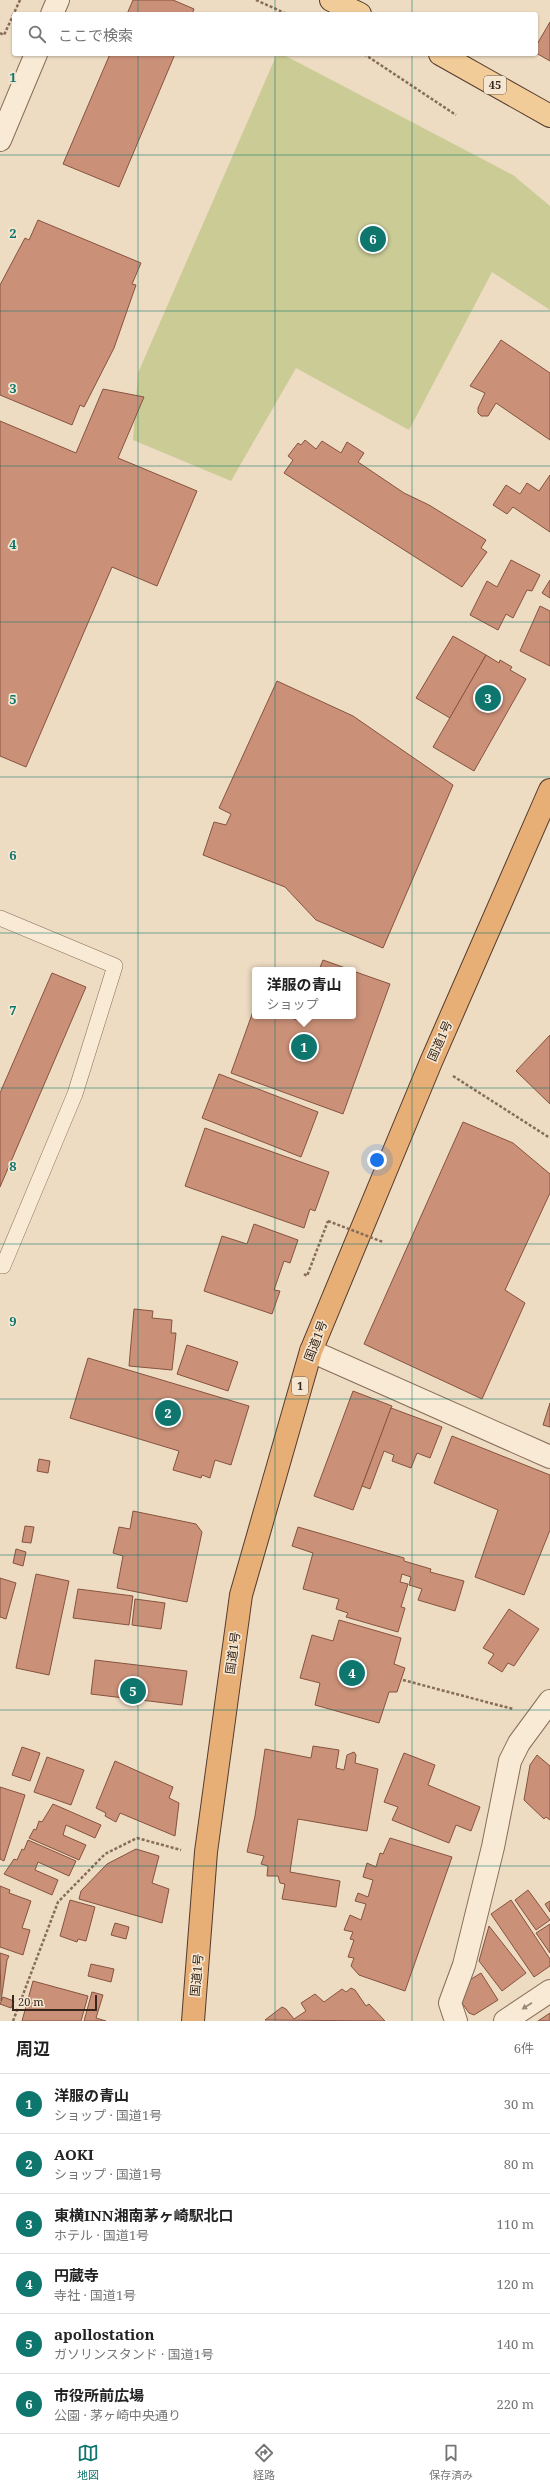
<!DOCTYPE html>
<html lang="ja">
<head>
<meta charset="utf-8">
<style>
  :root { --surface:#fff; --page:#f2f2f2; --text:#222; --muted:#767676; --line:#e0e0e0; --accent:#0f766e }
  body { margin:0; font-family:"Noto Serif","Noto Sans JP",serif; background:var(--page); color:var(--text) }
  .scale { position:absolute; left:12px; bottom:10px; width:85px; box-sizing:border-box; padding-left:4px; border:2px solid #37271d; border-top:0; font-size:11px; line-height:14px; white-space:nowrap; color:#37271d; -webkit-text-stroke:3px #f5e6d1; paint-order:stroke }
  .you { position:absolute; left:377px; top:1160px; width:14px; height:14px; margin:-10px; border:3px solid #fff; border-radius:50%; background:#1a73e8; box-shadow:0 0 0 6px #1a73e833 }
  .badge { display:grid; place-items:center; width:26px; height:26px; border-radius:50%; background:var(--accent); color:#fff; font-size:13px; font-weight:700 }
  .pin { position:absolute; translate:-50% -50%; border:2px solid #fff; box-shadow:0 1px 4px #0006 }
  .popup { position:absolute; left:252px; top:967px; width:104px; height:52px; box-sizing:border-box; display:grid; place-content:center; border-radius:4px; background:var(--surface); filter:drop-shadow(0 1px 3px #0005); font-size:13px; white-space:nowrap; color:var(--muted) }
  .popup b { font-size:15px; color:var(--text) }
  .popup::after { content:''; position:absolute; left:50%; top:100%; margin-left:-8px; border:8px solid transparent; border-top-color:var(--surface) }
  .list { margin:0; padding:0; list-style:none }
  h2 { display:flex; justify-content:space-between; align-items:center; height:52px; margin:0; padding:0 16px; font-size:17px }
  h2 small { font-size:13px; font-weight:400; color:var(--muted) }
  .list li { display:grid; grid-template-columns:26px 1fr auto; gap:12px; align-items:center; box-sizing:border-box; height:60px; padding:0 16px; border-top:1px solid var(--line) }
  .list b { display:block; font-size:15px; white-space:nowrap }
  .list p { margin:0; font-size:13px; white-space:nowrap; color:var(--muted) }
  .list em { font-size:13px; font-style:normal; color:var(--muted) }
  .icon { flex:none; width:22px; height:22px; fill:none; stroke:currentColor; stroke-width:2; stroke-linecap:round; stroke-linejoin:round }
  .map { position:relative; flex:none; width:550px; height:2021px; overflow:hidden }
  .search { position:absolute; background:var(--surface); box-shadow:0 1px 3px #0004; left:12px; right:12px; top:12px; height:44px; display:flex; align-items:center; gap:10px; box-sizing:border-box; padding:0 14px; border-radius:4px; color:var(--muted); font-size:15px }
  .sheet { height:412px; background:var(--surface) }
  nav { display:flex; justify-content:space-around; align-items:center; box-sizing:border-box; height:56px; border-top:1px solid var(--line); background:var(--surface); font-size:11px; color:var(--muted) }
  nav a { display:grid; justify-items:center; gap:2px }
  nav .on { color:var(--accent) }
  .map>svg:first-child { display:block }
  .green { fill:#cbcb96 }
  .building { fill:#cb9178; stroke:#86533f }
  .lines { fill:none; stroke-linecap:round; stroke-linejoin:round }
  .service-casing { stroke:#876c59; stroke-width:16 }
  .minor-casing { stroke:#876c59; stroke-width:24 }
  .tertiary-casing { stroke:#876c59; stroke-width:24 }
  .primary-casing { stroke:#543b2d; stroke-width:24 }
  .trunk-casing { stroke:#543b2d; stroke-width:24 }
  .path { stroke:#876c59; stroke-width:2.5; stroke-dasharray:3 2; stroke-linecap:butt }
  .service { stroke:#f8ead5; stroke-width:15 }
  .minor { stroke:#f8ead5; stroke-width:22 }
  .tertiary { stroke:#f8ead5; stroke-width:22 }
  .primary { stroke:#f1cc99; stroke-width:22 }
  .trunk { stroke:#e7ae76; stroke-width:22 }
  .path-bridge { stroke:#876c59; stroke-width:2.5; stroke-dasharray:3 2; stroke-linecap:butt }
  .oneway { fill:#988879 }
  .grid { fill:none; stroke:#0f766e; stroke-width:1; stroke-opacity:0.55 }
  .labels { text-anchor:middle; stroke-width:3.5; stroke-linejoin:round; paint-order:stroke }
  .shield { fill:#f5e6d1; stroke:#706053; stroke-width:1 }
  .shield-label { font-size:11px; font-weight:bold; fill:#37271d }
  .street-label { font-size:12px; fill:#37271d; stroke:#f5e6d1 }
  .grid-label { font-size:13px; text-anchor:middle; font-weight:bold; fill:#0f766e; stroke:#f5e6d1; stroke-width:3.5; stroke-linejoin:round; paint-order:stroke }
</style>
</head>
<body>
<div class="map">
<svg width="550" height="2021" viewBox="0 0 550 2021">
  <rect width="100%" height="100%" fill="#eddbc2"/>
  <polygon class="green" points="277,54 282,54 513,175 550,206 550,310 492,272 409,430 296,368 231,481 133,440 138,373"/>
  <g class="building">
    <polygon points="133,0 173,0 194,9 192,14 127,14"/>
    <polygon points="550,22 550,61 536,53 536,46"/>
    <polygon points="110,54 175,54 119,187 63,164"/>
    <polygon points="38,220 141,263 132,284 136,285 114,348 84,407 80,405 72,425 0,395 0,285 25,238 29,240"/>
    <polygon points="501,340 550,373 550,440 496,403 488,416 481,416 478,413 478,408 485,393 470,386"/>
    <polygon points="103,389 144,397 118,458 197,491 157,586 112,567 26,767 0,756 0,421 76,453"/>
    <polygon points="305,440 316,449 322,441 341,453 347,442 364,453 358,462 404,493 429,505 486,540 481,548 487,552 462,587 284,473 293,460 288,456 298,443 301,445"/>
    <polygon points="550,475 550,532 513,507 507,514 493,505 506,485 520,494 527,483 539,491"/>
    <polygon points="511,560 540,575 532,591 527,590 513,618 506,614 498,630 470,615 487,581 497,587"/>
    <polygon points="550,580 550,598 542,593"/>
    <polygon points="540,606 550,611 550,666 520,651"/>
    <polygon points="453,636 486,655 450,718 416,698"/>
    <polygon points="486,655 499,663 500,660 512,667 510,670 526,679 474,771 433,747"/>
    <polygon points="277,681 353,716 453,785 383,948 316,920 285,887 203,855 214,822 226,825 231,814 219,808"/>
    <polygon points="323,960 351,970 319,970"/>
    <polygon points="353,971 390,984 343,1114 231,1073 255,1006 255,1016 285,1016 300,1021 302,1016 353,1016"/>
    <polygon points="52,973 86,987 0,1187 0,1093"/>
    <polygon points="550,1035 550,1104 516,1071"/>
    <polygon points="219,1074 318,1112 301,1157 202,1118"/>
    <polygon points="463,1122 513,1143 550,1174 550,1193 505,1290 525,1303 482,1399 364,1344"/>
    <polygon points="205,1128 329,1172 315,1211 310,1209 304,1228 185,1186"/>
    <polygon points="254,1224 298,1240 290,1263 284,1261 274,1290 280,1291 272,1314 204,1291 222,1236 247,1244"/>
    <polygon points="134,1309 153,1311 152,1318 172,1320 171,1333 176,1333 172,1370 129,1366"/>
    <polygon points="187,1345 238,1362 228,1391 177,1374"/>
    <polygon points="88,1358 249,1406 231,1465 215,1460 210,1478 202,1475 201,1478 173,1470 179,1451 70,1418"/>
    <polygon points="353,1391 392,1406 353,1510 314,1496"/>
    <polygon points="550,1403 550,1427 543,1425"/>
    <polygon points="391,1408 442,1427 430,1458 417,1453 411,1468 392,1461 394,1455 384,1451 370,1489 362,1486"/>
    <polygon points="452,1436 550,1475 550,1530 524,1595 475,1577 498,1510 434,1483"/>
    <polygon points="39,1459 50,1461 48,1473 37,1471"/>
    <polygon points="133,1511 196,1524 202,1532 187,1602 117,1588 123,1556 113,1553 119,1527 130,1529"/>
    <polygon points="25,1526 34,1527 31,1543 22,1542"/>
    <polygon points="298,1527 404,1558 404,1561 431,1569 430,1572 464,1581 455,1611 418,1600 422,1589 409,1585 411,1577 402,1574 400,1582 408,1584 401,1607 405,1608 398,1632 346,1617 348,1613 336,1609 339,1599 303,1589 313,1553 292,1546"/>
    <polygon points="16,1549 26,1552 23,1566 13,1563"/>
    <polygon points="36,1574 69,1581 49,1675 16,1668"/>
    <polygon points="0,1578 16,1583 6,1619 0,1617"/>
    <polygon points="78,1589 133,1596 129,1625 73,1618"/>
    <polygon points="135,1599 165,1603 161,1629 132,1625"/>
    <polygon points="509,1609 539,1629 514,1666 508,1663 502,1672 488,1663 494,1654 483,1648"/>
    <polygon points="339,1620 401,1638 394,1664 405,1668 397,1692 389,1692 379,1723 315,1705 320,1683 300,1678 312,1635 333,1641"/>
    <polygon points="95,1660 187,1671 182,1705 91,1694"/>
    <polygon points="313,1746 339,1750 336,1768 344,1770 347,1755 354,1752 356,1755 355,1763 378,1769 367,1831 298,1819 290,1872 340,1881 336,1907 282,1899 285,1884 280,1883 278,1876 267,1876 268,1866 261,1864 264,1856 247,1852 255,1816 265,1749 311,1758"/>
    <polygon points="22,1747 40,1753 30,1781 12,1775"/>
    <polygon points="404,1753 435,1765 428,1785 480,1807 471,1831 456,1825 449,1843 392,1820 398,1807 384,1802"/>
    <polygon points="537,1755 550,1766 550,1820 546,1817 544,1819 524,1800 530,1765"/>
    <polygon points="47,1757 84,1770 71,1805 34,1792"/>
    <polygon points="115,1761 173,1787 169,1798 179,1803 175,1836 120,1813 116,1822 105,1816 106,1813 96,1808"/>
    <polygon points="0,1787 25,1795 4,1861 0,1859"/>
    <polygon points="53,1804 101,1825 95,1838 66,1825 63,1835 86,1845 79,1860 29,1838 34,1829 36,1830 39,1821 42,1822"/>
    <polygon points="390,1838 452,1857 405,1991 359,1975 351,1966 354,1958 348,1957 354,1940 350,1939 353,1932 344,1930 350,1915 361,1920 366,1904 355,1901 358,1893 368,1897 373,1880 363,1877 367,1863 376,1867 380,1853 383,1854"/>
    <polygon points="28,1840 76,1861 69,1876 38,1862 35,1870 58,1880 52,1895 4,1874 14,1859 17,1860 22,1849 24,1850"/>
    <polygon points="136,1849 159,1856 152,1883 169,1889 162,1923 79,1899 81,1891 107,1864"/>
    <polygon points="0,1886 10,1890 9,1893 31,1901 22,1928 30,1930 23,1955 0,1947"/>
    <polygon points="528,1890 550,1920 536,1930 515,1900"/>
    <polygon points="70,1900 95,1907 86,1941 78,1939 77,1942 60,1936"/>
    <polygon points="511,1900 550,1959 550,1966 534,1977 491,1914"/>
    <polygon points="550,1901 550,1912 545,1904"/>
    <polygon points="115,1923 129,1927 126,1939 111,1935"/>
    <polygon points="550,1924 550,1953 536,1933"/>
    <polygon points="489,1926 526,1973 502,1991 479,1961"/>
    <polygon points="0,1953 9,1956 7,1960 1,2001"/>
    <polygon points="91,1964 114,1969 111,1982 88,1976"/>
    <polygon points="481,1973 498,2000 474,2015 469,2013 462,2003 468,1981"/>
    <polygon points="33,1981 88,1996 81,2021 22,2021"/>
    <polygon points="351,1988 355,1990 366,2006 369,2004 385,2021 265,2020 282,2007 286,2009 294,2019 306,2011 301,2003 315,1994 324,2002 342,1989 346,1992"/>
    <polygon points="92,1992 103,1995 96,2018 106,2021 84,2021"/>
    <polygon points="3,1997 14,2001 11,2008 0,2004"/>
    <polygon points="550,2013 550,2021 538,2021"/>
  </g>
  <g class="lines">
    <defs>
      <polyline id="service" points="0,918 115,966 75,1094 3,1266 0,1266"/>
      <g id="minor">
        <polyline points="311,1351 550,1457"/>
        <polyline points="456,2021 450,2003 464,1965 493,1847 510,1761 519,1743 550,1701"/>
        <polyline points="505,2021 550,1991"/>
      </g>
      <g id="tertiary">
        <polyline points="52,14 58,0"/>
        <polyline points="0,140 36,54"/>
      </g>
      <g id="primary">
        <polyline points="331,0 360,14"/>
        <polyline points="440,54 550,116"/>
      </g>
      <polyline id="trunk" points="193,2021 206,1852 241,1595 311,1351 431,1062 550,790"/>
    </defs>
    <use href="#service" class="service-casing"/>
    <use href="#minor" class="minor-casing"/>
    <use href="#tertiary" class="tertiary-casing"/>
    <use href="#primary" class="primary-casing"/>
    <use href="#trunk" class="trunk-casing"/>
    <g class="path">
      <polyline points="256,0 287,14"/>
      <polyline points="0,33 4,35 20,0"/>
      <polyline points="364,54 456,115"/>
      <polyline points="453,1076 550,1138"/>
      <polyline points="304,1274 307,1276 328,1221"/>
      <polyline points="403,1680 513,1709"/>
      <polyline points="13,2021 58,1902 105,1854 137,1838 181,1850"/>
    </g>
    <use href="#service" class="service"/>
    <use href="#minor" class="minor"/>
    <use href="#tertiary" class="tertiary"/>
    <use href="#primary" class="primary"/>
    <use href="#trunk" class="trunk"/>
    <polyline class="path-bridge" points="328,1221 383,1242"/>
  </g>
  <defs><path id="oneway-solid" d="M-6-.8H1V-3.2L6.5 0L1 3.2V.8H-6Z"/></defs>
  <use class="oneway" href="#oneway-solid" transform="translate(527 2006) rotate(147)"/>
  <path class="grid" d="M138,0v14M275,0v14M412,0v14M138,54v1967M275,54v1967M412,54v1967M0,155h550M0,311h550M0,466h550M0,622h550M0,777h550M0,933h550M0,1088h550M0,1244h550M0,1399h550M0,1555h550M0,1710h550M0,1866h550"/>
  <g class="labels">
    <g class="shield">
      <rect x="484" y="76" width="22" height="18" rx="3"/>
      <rect x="292" y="1377" width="16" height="18" rx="3"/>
    </g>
    <g class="shield-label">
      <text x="495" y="89">45</text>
      <text x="300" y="1390">1</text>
    </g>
    <g class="street-label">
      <text transform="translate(440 1041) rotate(-66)" y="4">国道1号</text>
      <text transform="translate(316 1341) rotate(-69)" y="4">国道1号</text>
      <text transform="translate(233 1653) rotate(-82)" y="4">国道1号</text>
      <text transform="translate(197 1975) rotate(-85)" y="4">国道1号</text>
    </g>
  </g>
  <g class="grid-label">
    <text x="13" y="82">1</text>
    <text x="13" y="238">2</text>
    <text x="13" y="393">3</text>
    <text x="13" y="549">4</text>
    <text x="13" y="704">5</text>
    <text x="13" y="860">6</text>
    <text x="13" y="1015">7</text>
    <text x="13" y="1171">8</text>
    <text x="13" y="1326">9</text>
  </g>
</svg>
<div class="scale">20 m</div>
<div class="you"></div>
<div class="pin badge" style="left:304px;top:1047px">1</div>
<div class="popup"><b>洋服の青山</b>ショップ</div>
<div class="pin badge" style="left:168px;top:1413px">2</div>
<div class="pin badge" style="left:488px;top:698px">3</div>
<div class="pin badge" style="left:352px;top:1673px">4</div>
<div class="pin badge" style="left:133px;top:1691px">5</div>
<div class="pin badge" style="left:373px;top:239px">6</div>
<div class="search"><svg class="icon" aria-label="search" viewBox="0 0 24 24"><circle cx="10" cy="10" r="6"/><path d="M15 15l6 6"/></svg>ここで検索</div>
</div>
<section class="sheet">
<h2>周辺<small>6件</small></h2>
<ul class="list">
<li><span class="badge">1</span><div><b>洋服の青山</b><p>ショップ · 国道1号</p></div><em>30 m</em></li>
<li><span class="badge">2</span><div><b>AOKI</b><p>ショップ · 国道1号</p></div><em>80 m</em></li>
<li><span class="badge">3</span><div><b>東横INN湘南茅ヶ崎駅北口</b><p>ホテル · 国道1号</p></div><em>110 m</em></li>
<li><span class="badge">4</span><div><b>円蔵寺</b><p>寺社 · 国道1号</p></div><em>120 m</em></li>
<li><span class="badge">5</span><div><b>apollostation</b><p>ガソリンスタンド · 国道1号</p></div><em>140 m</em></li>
<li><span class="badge">6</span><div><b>市役所前広場</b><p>公園 · 茅ヶ崎中央通り</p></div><em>220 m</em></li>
</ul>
</section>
<nav>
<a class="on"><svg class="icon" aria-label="map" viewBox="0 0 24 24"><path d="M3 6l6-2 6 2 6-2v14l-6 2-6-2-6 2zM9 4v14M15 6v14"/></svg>地図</a>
<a><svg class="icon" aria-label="directions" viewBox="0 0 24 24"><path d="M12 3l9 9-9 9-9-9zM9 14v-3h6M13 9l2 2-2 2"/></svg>経路</a>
<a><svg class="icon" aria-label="saved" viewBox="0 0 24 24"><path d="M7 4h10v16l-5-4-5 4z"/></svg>保存済み</a>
</nav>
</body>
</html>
